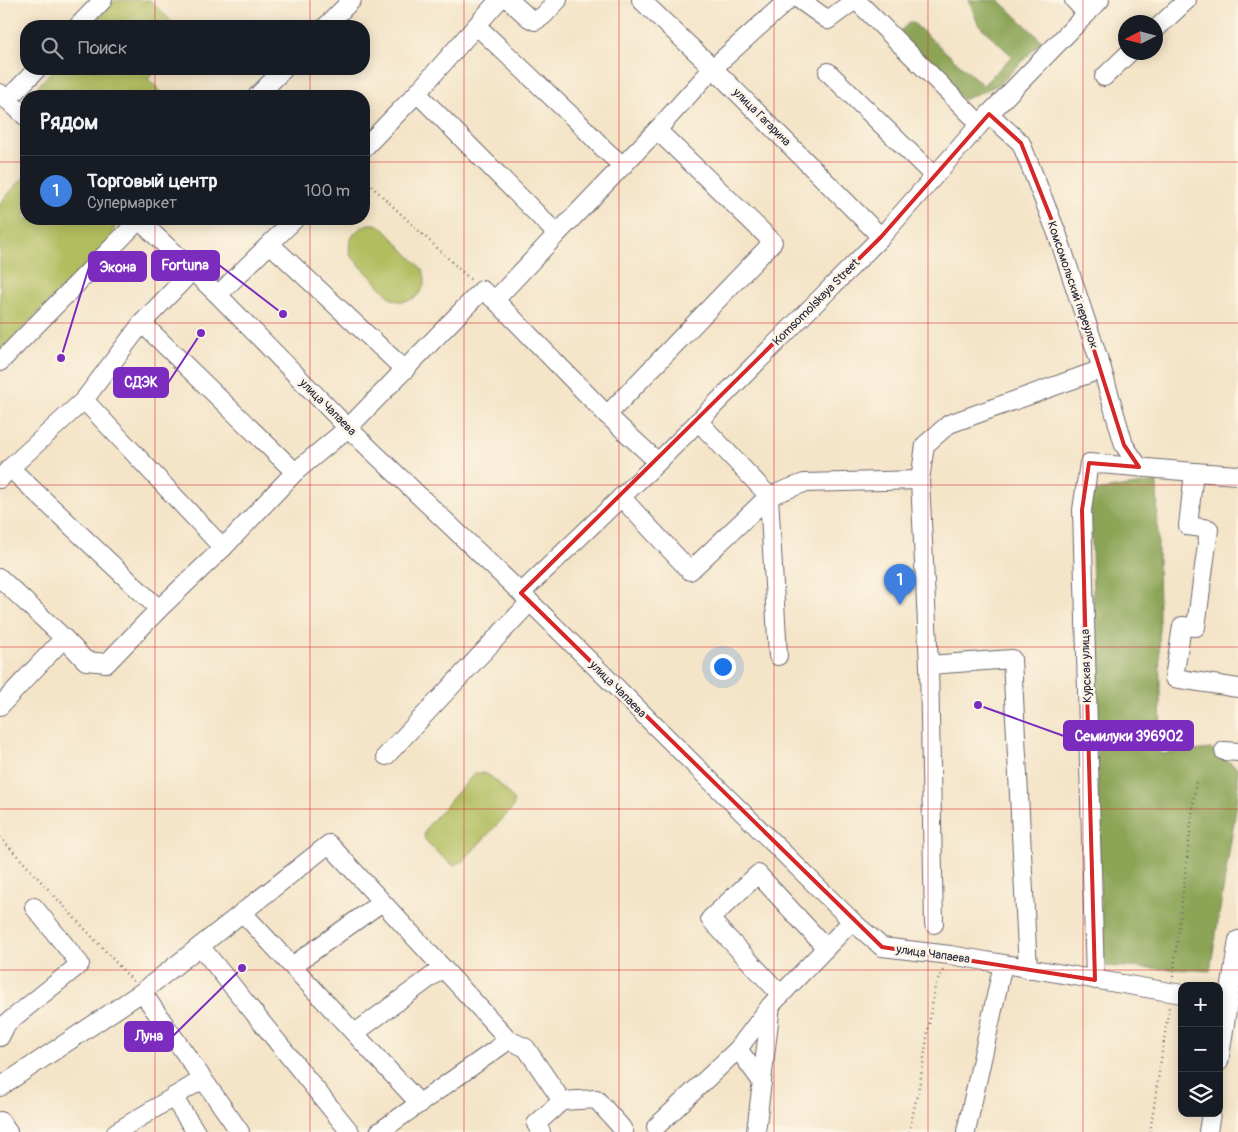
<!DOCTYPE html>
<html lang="ru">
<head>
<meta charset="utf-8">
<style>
  :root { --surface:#171b24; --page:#20242c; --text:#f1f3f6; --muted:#9ea1a6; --line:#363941; --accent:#d93025 }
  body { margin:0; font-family:Pangolin,sans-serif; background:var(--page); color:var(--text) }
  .controls { position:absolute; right:15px; bottom:15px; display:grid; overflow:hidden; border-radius:10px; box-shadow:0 2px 12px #0003 }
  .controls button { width:45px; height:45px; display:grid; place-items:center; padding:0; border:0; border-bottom:1px solid var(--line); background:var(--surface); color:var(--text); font:25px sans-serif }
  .compass { position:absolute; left:1118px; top:15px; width:45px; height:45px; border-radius:50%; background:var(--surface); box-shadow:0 2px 12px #0003; rotate:264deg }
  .you { position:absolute; left:722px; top:666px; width:18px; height:18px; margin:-12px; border:4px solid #fff; border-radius:50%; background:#1a73e8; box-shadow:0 0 0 8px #1a73e833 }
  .badge { display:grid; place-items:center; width:32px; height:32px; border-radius:50%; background:var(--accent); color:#fff; font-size:16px; font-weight:700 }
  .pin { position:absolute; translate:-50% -41px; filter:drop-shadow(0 1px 2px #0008) }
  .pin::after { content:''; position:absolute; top:26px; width:18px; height:15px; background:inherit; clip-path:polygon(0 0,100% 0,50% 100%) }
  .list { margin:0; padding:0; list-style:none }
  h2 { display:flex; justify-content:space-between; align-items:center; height:65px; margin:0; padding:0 20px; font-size:21px }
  h2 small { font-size:16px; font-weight:400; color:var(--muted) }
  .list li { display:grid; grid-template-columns:32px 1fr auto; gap:15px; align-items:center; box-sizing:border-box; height:70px; padding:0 20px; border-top:1px solid var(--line) }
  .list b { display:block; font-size:19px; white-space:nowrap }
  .list p { margin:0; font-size:16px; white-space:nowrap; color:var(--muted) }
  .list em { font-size:16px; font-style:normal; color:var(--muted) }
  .icon { flex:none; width:28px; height:28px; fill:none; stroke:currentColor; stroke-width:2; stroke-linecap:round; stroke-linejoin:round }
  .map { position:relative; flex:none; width:1238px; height:1132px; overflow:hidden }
  .search { position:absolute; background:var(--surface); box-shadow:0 2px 12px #0003; left:20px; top:20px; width:350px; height:55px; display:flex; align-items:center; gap:12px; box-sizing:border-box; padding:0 18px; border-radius:20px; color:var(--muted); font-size:19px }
  .panel { position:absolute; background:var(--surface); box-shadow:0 2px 12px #0003; left:20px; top:90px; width:350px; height:135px; border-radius:20px }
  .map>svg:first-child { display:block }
  .green { fill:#b1bd5f; stroke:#6a704d }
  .forest { fill:#8ca456; stroke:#576348 }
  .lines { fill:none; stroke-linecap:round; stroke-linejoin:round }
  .minor-casing { stroke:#6c666c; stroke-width:20 }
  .path { stroke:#6c666c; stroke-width:2.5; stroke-dasharray:1 4; stroke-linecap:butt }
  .minor { stroke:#fff; stroke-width:18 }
  .marked { fill:none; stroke:#d62828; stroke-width:4; stroke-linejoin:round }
  .grid { fill:none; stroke:#d62828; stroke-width:1; stroke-opacity:0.55 }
  .labels { text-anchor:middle; stroke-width:5; stroke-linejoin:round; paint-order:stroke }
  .street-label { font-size:12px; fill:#22223b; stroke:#fcf5e5 }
  .leader { fill:none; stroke:#7b2cbf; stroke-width:2 }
  .callout-dot { fill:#7b2cbf; stroke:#fcf5e5; stroke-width:2 }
  .callout { fill:#7b2cbf; stroke:#7b2cbf; stroke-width:2 }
  .callout-label { font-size:14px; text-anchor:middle; font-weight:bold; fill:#fff }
</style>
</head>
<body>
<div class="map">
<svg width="1238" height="1132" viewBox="0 0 1238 1132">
  <rect width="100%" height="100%" fill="#fcf5e5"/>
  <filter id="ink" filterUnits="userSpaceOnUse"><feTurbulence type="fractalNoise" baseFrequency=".02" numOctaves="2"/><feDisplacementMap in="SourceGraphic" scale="10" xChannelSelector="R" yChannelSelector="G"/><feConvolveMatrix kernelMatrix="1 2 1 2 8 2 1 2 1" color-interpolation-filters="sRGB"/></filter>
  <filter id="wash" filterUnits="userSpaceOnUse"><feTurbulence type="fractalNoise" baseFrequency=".0096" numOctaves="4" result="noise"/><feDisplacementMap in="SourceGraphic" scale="20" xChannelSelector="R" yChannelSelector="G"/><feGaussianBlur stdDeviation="1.12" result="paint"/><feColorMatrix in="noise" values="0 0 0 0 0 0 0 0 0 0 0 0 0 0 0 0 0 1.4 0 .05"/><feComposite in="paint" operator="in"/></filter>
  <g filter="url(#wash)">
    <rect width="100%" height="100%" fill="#f4e4c8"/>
    <g class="green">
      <polygon points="115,0 150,0 176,26 91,26"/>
      <polygon points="54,69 156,69 148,79 166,96 34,96 31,94"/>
      <polygon points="26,175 26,219 113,219 115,226 112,238 0,351 0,203"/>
      <path d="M368,224h8l7,4 40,42c0,1 2,7 2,8 0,18 -18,28 -33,21l-42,-44c-3,-15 4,-25 18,-31z"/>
      <path d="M476,773c4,0 8,-1 12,2 6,3 25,21 26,27 0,4 -2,6 -3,8l-49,52 -8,3c-6,-2 -26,-20 -29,-26 -2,-4 0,-8 2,-12l45,-51z"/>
    </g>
    <g class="forest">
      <polygon points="969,0 999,0 1042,41 1000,84 963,100 899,32 911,21 983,85 1012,56 978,24"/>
      <polygon points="1157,482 1161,754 1211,749 1238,768 1238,797 1210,971 1102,966 1091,506 1094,491"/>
    </g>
  </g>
  <g filter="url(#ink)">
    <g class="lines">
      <defs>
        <g id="minor">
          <polyline points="509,0 529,18 535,21 543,16 558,0"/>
          <polyline points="641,0 713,68 881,237"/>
          <polyline points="800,0 828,20 855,0"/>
          <polyline points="856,0 980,124"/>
          <polyline points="1074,0 1087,14"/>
          <polyline points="78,26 103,0"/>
          <polyline points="326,26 352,0"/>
          <polyline points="477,26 578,122 605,150 623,166"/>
          <polyline points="1156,29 1187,0"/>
          <polyline points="828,72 934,176"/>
          <polyline points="1104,77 1130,52"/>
          <polyline points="0,93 26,117"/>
          <polyline points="417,93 557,234 657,130 713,68 788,0"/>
          <polyline points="257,96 284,69"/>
          <polyline points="7,100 37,69"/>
          <polyline points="989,114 1021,143 1058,236 1102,369 1124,445 1139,467"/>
          <polyline points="364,148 417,93 499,0"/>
          <polyline points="138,219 218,295 348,428 521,593 852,921 882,947 950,955 1182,994"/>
          <polyline points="270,244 405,370"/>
          <polyline points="218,295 295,219"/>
          <polyline points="495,300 557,234"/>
          <polyline points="142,323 295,472"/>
          <polyline points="0,362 140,219"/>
          <polyline points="84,400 223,548"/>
          <polyline points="607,415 773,242 657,130"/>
          <polyline points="10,468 159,609 107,663 86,661 64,638"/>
          <polyline points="1194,472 1188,526 1209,529 1196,627 1182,626 1174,678 1238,688"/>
          <polyline points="0,479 10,468 84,400 142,323 192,271"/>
          <polyline points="621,497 690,571 769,496 698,421"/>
          <polyline points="0,578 64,638 0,706"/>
          <polyline points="521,593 658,462 881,237 989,114 1100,0"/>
          <polyline points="159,609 223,548 295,472 348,428 482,290 495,300 607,415 658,462"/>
          <polyline points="778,656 769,496 804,483 920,480"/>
          <polyline points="929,665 920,480 925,445 949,424 1102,369"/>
          <polyline points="1224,751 1238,752"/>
          <polyline points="386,756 530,602"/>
          <polyline points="242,912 420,1104"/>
          <polyline points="934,924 929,665 1012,659 1028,969"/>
          <polyline points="200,946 350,1132"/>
          <polyline points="292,966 382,902"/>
          <polyline points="1095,980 1082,510 1089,463 1194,472 1238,475"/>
          <polyline points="142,992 329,844 509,1040 526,1048 562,1101 596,1099 621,1127 624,1132"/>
          <polyline points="781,995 710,919 758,874 826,948"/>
          <polyline points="355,1033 443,968"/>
          <polyline points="0,1037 7,1023 80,964 34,907"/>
          <polyline points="738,1049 762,1082"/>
          <polyline points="1219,1062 1238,940"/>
          <polyline points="0,1087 142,992 240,1132"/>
          <polyline points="173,1097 196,1132"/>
          <polyline points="0,1121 8,1132"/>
          <polyline points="656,1127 738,1049 771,1005 852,921"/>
          <polyline points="116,1132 203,1079"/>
          <polyline points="379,1132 509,1040"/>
          <polyline points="541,1132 536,1124 562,1101"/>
          <polyline points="756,1132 771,1005"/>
          <polyline points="966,1132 1003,964"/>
          <polyline points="1208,1132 1211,1113"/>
        </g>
      </defs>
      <use href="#minor" class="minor-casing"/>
      <g class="path">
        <polyline points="364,179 472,281"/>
        <polyline points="0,837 133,981"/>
        <polyline points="1173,977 1196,781"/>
        <polyline points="909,1132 921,1077 935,986 944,968"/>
        <polyline points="1150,1132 1169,1007"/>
      </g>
      <use href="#minor" class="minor"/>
    </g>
  </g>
  <path class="marked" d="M989,114l32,29 37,93 66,209 15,22 -50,-4 -7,47 13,470 -213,-33 -361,-354 360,-356z"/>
  <path class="grid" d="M155,0v26M310,0v26M464,0v1132M619,0v1132M774,0v1132M928,0v1132M1083,0v1132M155,69v27M310,69v27M0,162h26M364,162h874M155,219v913M310,219v913M0,323h1238M0,485h1238M0,647h1238M0,809h1238M0,970h1238"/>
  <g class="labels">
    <g class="street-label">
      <text transform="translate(762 117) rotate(45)" y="4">улица Гагарина</text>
      <text transform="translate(1073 285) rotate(71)" y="4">Комсомольский переулок</text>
      <text transform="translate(816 302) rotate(-45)" y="4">Komsomolskaya Street</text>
      <text transform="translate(328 407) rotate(45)" y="4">улица Чапаева</text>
      <text transform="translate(1086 666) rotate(-92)" y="4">Курская улица</text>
      <text transform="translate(618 689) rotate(45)" y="4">улица Чапаева</text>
      <text transform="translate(933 954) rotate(8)" y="4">улица Чапаева</text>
    </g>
  </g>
  <path class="leader" d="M283 314L219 265M61 358L89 267M201 333L168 383M978 705L1064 736M242 968L173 1036"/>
  <g class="callout-dot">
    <circle cx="283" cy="314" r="5"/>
    <circle cx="61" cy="358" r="5"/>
    <circle cx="201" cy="333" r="5"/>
    <circle cx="978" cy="705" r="5"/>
    <circle cx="242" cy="968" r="5"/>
  </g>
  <g class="callout">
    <rect x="152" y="251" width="67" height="29" rx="5"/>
    <rect x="89" y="252" width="57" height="29" rx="5"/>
    <rect x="114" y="368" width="54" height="29" rx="5"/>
    <rect x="1064" y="721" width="129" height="29" rx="5"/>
    <rect x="125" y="1022" width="48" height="29" rx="5"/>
  </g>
  <g class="callout-label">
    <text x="185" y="270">Fortuna</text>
    <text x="118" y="272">Экона</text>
    <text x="141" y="387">СДЭК</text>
    <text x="1129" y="741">Семилуки 396902</text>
    <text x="149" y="1041">Луна</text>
  </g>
</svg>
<div class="controls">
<button>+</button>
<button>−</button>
<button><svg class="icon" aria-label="layers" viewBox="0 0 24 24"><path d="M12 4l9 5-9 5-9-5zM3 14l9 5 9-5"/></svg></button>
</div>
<svg class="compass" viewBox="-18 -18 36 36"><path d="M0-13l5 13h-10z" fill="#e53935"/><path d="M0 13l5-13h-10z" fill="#9ea1a6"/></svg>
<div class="you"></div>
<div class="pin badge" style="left:900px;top:605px;background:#3f7fe0">1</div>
<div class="search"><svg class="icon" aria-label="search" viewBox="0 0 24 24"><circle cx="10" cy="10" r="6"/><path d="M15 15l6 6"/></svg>Поиск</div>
<section class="panel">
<h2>Рядом<small></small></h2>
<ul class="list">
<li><span class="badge" style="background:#3f7fe0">1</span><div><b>Торговый центр</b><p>Супермаркет</p></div><em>100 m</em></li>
</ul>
</section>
</div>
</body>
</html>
